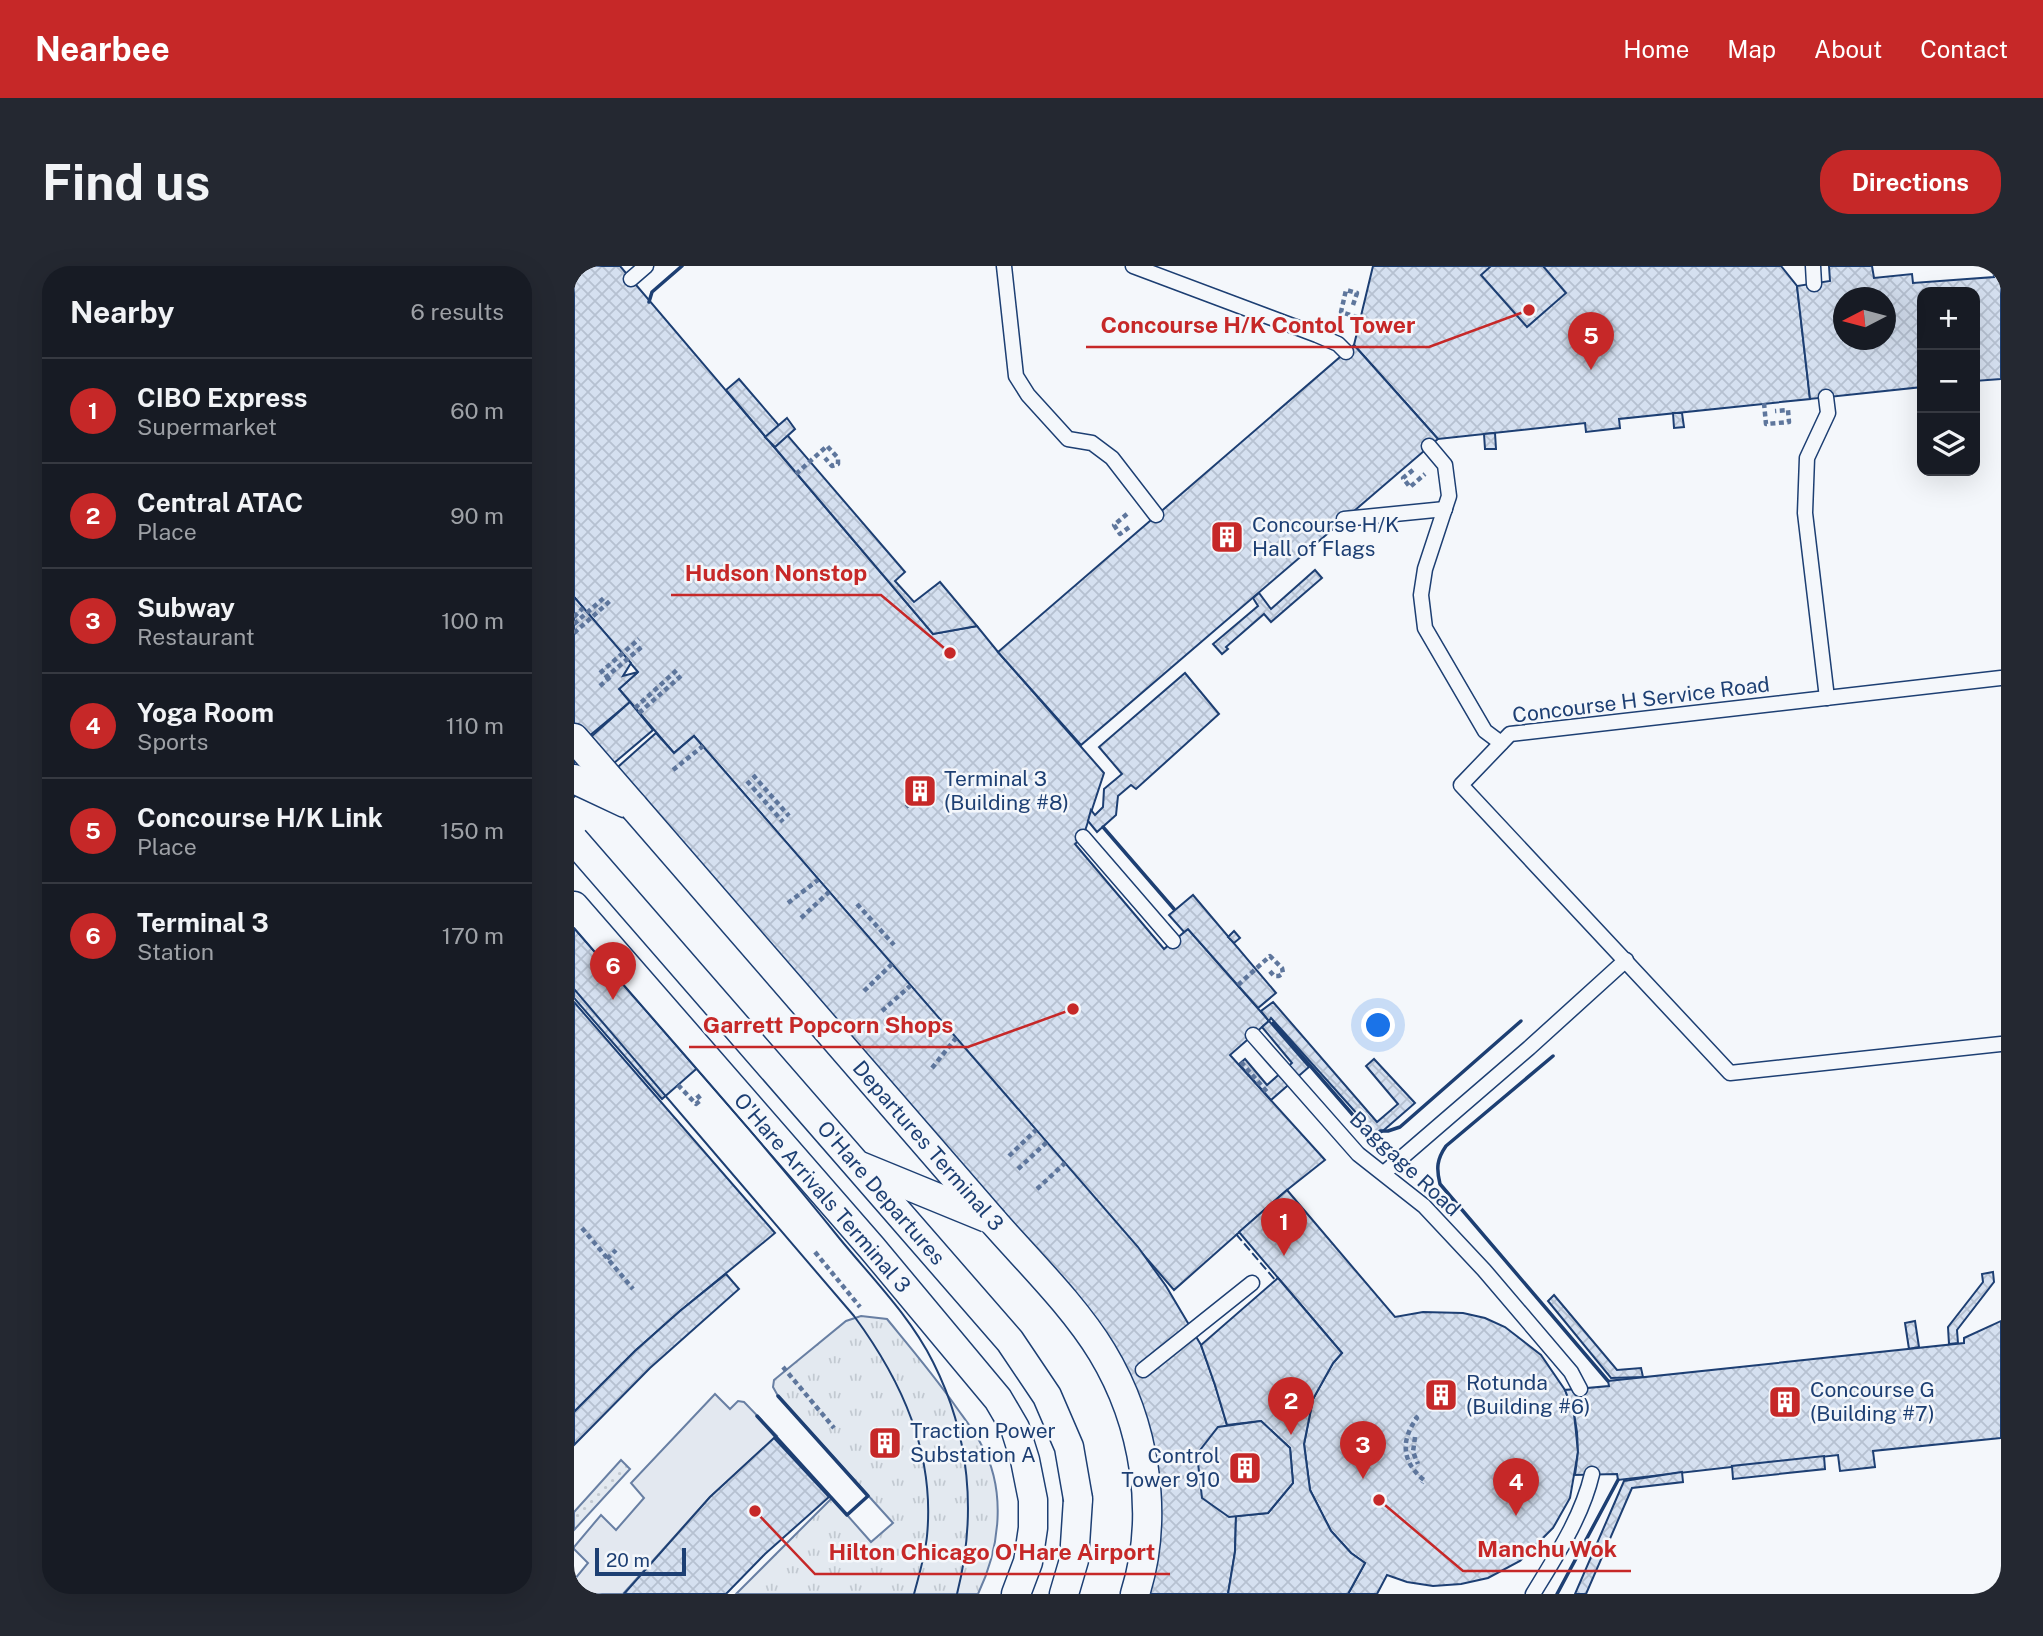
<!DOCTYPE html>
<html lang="en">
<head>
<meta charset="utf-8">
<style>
  :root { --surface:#171b24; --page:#242831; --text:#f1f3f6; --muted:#9ea1a6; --line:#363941; --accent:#c62828 }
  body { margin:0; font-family:"Public Sans",sans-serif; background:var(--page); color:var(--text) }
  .controls { position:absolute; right:21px; top:21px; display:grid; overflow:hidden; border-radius:14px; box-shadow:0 7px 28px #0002 }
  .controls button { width:63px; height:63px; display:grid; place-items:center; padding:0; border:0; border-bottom:2px solid var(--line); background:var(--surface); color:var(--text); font:35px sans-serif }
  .compass { position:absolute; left:1259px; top:21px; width:63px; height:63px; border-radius:50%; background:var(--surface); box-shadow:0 7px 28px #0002; rotate:264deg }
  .scale { position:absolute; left:21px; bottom:18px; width:91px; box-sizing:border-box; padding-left:7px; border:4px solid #1d3f73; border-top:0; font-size:19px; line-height:24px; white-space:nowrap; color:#1d3f73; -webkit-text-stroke:5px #f4f7fb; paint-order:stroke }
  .you { position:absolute; left:805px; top:760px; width:24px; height:24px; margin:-18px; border:5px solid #fff; border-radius:50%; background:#1a73e8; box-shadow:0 0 0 10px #1a73e833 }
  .badge { display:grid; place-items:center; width:46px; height:46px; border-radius:50%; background:var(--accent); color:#fff; font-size:23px; font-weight:700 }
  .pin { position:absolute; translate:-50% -58px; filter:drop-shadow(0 2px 4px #0008) }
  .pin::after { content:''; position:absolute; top:37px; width:24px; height:21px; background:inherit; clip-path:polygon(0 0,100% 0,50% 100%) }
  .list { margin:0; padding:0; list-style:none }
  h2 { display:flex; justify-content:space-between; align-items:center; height:91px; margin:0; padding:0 28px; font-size:30px }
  h2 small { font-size:23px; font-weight:400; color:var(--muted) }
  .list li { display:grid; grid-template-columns:46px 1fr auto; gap:21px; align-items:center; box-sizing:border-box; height:105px; padding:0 28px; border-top:2px solid var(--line) }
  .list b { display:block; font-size:26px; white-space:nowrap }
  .list p { margin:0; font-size:23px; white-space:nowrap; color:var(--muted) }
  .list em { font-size:23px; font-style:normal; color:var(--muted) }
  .icon { flex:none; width:38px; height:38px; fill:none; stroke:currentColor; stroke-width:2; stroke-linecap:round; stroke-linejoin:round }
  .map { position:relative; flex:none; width:1427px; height:1328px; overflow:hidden; border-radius:28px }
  header { display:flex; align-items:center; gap:42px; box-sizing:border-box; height:98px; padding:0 35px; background:var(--accent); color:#fff }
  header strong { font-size:33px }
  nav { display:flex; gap:38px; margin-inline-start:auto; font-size:24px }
  .intro { display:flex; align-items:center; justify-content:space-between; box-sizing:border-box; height:168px; padding:0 42px }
  h1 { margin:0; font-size:49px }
  .button { padding:18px 32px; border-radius:28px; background:var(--accent); color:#fff; font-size:24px; font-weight:700 }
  main { display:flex; gap:42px; padding:0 42px }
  aside { flex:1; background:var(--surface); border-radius:28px; box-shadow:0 7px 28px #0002 }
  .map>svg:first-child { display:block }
  .grass { fill:url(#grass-tufts); stroke:#687fa3; stroke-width:2 }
  .garden { fill:url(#garden-dots); stroke:#687fa3; stroke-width:2 }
  .parking { fill:#e3e8f0; stroke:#687fa3; stroke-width:2 }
  .building { fill:url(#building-cross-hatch); stroke:#1d3f73; stroke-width:2; fill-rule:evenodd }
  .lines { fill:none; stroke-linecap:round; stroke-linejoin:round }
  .lane-casing { stroke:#1d3f73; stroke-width:17 }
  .street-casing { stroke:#1d3f73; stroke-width:31 }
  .path { stroke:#5e769c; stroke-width:4.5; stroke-dasharray:5 3.5; stroke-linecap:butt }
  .lane { stroke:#f4f7fb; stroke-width:14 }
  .street { stroke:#f4f7fb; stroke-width:28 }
  .tram { stroke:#1d3f73; stroke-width:2 }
  .street-bridge-casing { stroke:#1d3f73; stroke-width:31; stroke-linecap:butt }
  .street-bridge { stroke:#f4f7fb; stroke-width:28 }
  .fence { stroke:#1d3f73; stroke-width:2; stroke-dasharray:9 3.5; stroke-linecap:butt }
  .wall { stroke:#1d3f73; stroke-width:3.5 }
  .labels { text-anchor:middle; stroke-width:5; stroke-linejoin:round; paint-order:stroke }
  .poi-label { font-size:21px; fill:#1d3f73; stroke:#f4f7fb; text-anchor:start }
  .street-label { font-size:21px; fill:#1d3f73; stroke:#f4f7fb }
  .leader { fill:none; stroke:#c62828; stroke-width:2.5 }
  .callout-dot { fill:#c62828; stroke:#f4f7fb; stroke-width:2.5 }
  .callout-label { font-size:23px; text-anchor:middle; font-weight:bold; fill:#c62828; stroke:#f4f7fb; stroke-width:5; stroke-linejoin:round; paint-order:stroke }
</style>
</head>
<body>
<header>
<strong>Nearbee</strong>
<nav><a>Home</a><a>Map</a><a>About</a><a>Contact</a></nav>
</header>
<div class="intro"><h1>Find us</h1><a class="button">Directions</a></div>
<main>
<aside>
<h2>Nearby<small>6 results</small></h2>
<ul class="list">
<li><span class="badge">1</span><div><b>CIBO Express</b><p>Supermarket</p></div><em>60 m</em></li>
<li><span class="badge">2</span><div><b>Central ATAC</b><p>Place</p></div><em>90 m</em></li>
<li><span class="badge">3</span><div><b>Subway</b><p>Restaurant</p></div><em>100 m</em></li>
<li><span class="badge">4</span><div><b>Yoga Room</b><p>Sports</p></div><em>110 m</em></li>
<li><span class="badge">5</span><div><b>Concourse H/K Link</b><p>Place</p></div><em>150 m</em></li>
<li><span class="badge">6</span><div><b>Terminal 3</b><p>Station</p></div><em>170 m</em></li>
</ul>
</aside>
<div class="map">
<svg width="1427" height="1328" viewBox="0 0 1427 1328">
  <defs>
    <pattern id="grass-tufts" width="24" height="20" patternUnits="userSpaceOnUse" patternTransform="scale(1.75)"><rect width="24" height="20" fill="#e3e9f0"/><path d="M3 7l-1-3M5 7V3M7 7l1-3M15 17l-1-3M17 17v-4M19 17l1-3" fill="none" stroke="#c2c9d1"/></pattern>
    <pattern id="garden-dots" width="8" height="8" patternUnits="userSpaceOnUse" patternTransform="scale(1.75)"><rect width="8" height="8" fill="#e3e9f0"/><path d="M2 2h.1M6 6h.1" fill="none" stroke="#c2c9d1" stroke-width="1.8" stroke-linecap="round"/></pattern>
    <pattern id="building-cross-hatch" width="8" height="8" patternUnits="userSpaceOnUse" patternTransform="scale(1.75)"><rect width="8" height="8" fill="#d5e0f0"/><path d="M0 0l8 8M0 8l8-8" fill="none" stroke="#b6c1d1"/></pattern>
  </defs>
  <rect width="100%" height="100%" fill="#f4f7fb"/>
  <path class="grass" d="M287,1050l26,3c23,28 46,55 67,85 9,13 20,26 27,40 26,46 19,104 -3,150h-242l96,-96 39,44 22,-19 -115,-127 -5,-9 1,-7 72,-59z"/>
  <polygon class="garden" points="47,1194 56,1203 0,1264 0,1246"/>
  <polygon class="parking" points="141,1128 156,1143 164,1135 170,1136 203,1170 136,1231 49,1328 0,1328 0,1314 14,1297 0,1283 0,1281 27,1249 42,1264 70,1232 57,1217"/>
  <g class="building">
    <polygon points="0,0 46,0 359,368 403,360 424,386 530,507 509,571 501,578 590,683 614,663 695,755 656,789 751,894 713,924 600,1024 120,470 100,487 45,423 64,406 0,331"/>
    <polygon points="799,0 1207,0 1223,20 1236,133 1045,153 1046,162 1012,166 1011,157 864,173 780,79"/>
    <polygon points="917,0 969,0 992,27 953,61 907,9"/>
    <path d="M1255,0h43l2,12 38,-4 1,9 81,-6 -1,-10 8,-1v113l-26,2v-89h-53v95l-112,12 -13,-113 33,-5zM1269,32h42v42h-42z"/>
    <polygon points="780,79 864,173 507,479 424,386"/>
    <polygon points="165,113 331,306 321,315 340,336 366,316 403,360 359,368 152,124"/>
    <polygon points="1099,147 1108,147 1110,161 1100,162"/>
    <polygon points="213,152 221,163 201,181 191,171"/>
    <polygon points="921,167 922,183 911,183 910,168"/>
    <polygon points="741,304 748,312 697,356 690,348 652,381 654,383 648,388 639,378 684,340 679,332 685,327 697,343"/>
    <polygon points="0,331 57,397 49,410 64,406 45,423 56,436 8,476 0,466"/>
    <polygon points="611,407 645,448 562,523 557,519 544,530 542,549 523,566 514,555 517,544 521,549 529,541 530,523 548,508 525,481"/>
    <polygon points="56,436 79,464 0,531 0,486"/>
    <polygon points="82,467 100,487 120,470 564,981 592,1020 627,1079 641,1119 653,1159 662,1250 661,1286 654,1328 567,1328 574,1295 548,1117 36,508"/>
    <polygon points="619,629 702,727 684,742 614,663 610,666 595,649"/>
    <polygon points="0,652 128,798 88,833 0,732"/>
    <polygon points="660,665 666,672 660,677 654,671"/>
    <polygon points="0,736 201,967 106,1045 61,1085 0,1146"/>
    <polygon points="699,736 803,856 824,838 792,800 800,793 841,837 803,870 697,752 695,755 687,745"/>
    <polygon points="695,755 735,801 697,834 665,798 671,793 693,819 718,797 688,761"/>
    <polygon points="713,924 821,1051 849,1046 889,1047 911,1052 931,1061 967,1089 991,1124 1000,1147 1004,1186 996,1232 979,1262 946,1295 914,1312 887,1318 859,1320 833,1316 813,1309 803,1328 774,1328 791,1297 777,1287 757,1265 736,1224 730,1178 739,1133 759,1097 768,1087 665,966"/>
    <polygon points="1419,1006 1420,1016 1383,1064 1384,1077 1375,1078 1374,1061 1409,1016 1408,1008"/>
    <polygon points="152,1008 165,1023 76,1102 0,1179 0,1146 61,1085 106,1045"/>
    <polygon points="704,1012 768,1087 759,1097 739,1133 730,1178 736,1224 757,1265 777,1287 791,1297 774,1328 654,1328 661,1286 662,1250 694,1247 719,1217 716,1182 687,1155 653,1159 641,1119 627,1079"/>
    <polygon points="980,1029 1043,1104 1067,1102 1069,1111 1037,1112 974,1035"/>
    <polygon points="1341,1055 1345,1081 1335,1083 1331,1057"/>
    <polygon points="1427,1055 1427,1172 1299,1185 1301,1201 1266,1205 1264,1189 1044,1214 1043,1208 1001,1209 1004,1186 1003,1166 1000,1147 991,1124 1035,1120 1034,1115 1390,1077 1390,1072"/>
    <polygon points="687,1155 716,1182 719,1217 694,1247 655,1251 628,1232 623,1188 644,1161"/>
    <polygon points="310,1164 324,1179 311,1190 298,1174"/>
    <polygon points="200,1172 255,1231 191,1288 152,1328 50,1328 136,1231"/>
    <polygon points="1250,1190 1251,1203 1159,1213 1158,1200"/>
    <polygon points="1108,1206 1109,1216 1058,1222 1012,1328 1001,1328 1050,1215"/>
  </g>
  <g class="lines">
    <defs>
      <g id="lane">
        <polyline points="430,0 442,110 454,129 494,173 518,177 538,192 582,249"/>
        <polyline points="559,0 743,69 764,78 772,86"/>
        <polyline points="1239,0 1240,18"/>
        <polyline points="57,13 72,0"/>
        <polyline points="1252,131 1254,147 1233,192 1231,247 1253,432"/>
        <polyline points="855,180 871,199 875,230 851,303 847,329 851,362 911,465 927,477"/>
        <polyline points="770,253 871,243"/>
        <polyline points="1427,412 936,468 887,519 1156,807 1427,778"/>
        <polyline points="509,571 599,675"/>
        <polyline points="679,769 784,888 850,940 910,1004 997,1106 1006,1123"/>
        <polyline points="810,907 955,782 1052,694"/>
        <polyline points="569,1104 678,1017"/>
        <path d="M959,1328c23,-38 49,-77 59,-120"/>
      </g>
      <g id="street">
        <polyline points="0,472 60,541"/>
        <polyline points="0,513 51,537"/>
        <polyline points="0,640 298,982 424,1133 441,1162 451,1194 459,1234 459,1262 454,1296 442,1328"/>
        <path d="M419,955c36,41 81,85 109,131 43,71 58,163 33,242"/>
        <polyline points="490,1328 500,1294 504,1233"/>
      </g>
    </defs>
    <use href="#lane" class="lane-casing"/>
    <use href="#street" class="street-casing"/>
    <g class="path">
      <polyline points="779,39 783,27 772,24 767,46 786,52"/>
      <polyline points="1190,137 1192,158 1215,156 1214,144 1201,145"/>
      <polyline points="839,204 829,212 836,221 851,208"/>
      <polyline points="222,208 253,180 264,192 264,198 258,200 251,192"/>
      <polyline points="553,248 540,259 546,268 557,260"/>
      <polyline points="0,351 9,342"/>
      <polyline points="0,358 31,331"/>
      <polyline points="0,367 36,335"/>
      <polyline points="26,407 65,373"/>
      <polyline points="31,412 70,379"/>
      <polyline points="26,420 36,411"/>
      <polyline points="61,442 104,403"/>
      <polyline points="65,447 108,409"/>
      <polyline points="99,504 129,480"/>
      <polyline points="179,509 215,550"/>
      <polyline points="173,515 209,556"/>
      <polyline points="332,541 354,521"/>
      <polyline points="214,637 244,614"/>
      <polyline points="283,638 320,679"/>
      <polyline points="227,652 255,626"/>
      <polyline points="664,719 696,690 708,702 709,707 705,710 700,710 694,703"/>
      <polyline points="290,725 318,698"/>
      <polyline points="308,745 336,720"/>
      <polyline points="667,796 694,827"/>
      <polyline points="358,802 382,772"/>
      <polyline points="104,819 122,838 127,834 123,829"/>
      <polyline points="435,890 462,864"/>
      <polyline points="444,903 473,876"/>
      <polyline points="463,923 491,897"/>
      <polyline points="8,962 59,1023"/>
      <polyline points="241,986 286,1041"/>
      <polyline points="33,993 42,984"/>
      <polyline points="209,1101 260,1162"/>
      <path d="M841,1150l2,2c-17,23 -15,44 7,62l-2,3"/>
      <polyline points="841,1171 839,1186 844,1198"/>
    </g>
    <use href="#lane" class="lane"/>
    <use href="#street" class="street"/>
    <g class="tram">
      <path d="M0,662c89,103 181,205 266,311 32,39 70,77 93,123 37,73 44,153 24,232"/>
      <path d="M0,723l280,327c48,65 81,137 73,220 -2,20 -8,39 -13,58"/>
    </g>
    <defs>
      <g id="street-bridge">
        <polyline points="60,541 419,955"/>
        <polyline points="0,574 436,1075 473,1130 495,1181 504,1233"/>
        <polyline points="286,900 413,952"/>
      </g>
    </defs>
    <use href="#street-bridge" class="street-bridge-casing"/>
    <use href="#street-bridge" class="street-bridge"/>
    <polyline class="fence" points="662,968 702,1015"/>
    <g class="wall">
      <polyline points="75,36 78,26 108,0"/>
      <polyline points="529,561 600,643"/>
      <polyline points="699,757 785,856 796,862"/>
      <path d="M979,790l-107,90c-9,13 -10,22 -6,38l168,197"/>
      <polyline points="806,865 814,865 826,861 947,755"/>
      <polyline points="183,1150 273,1249 294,1230 204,1130"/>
      <polyline points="983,1328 1044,1214"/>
    </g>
  </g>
  <defs>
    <symbol id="building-square" viewBox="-11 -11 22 22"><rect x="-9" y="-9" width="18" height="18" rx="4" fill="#c62828" stroke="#f4f7fb"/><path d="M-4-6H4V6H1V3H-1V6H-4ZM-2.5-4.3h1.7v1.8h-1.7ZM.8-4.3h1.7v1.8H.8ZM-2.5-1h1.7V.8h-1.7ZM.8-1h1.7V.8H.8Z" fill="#fff"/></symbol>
  </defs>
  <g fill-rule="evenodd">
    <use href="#building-square" x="634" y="252" width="38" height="38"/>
    <use href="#building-square" x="327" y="506" width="38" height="38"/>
    <use href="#building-square" x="848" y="1110" width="38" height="38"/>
    <use href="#building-square" x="1192" y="1117" width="38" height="38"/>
    <use href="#building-square" x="292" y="1158" width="38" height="38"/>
    <use href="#building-square" x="652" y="1183" width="38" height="38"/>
  </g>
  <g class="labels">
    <g class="poi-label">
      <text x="678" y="266">Concourse H/K<tspan x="678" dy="24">Hall of Flags</tspan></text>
      <text x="370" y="520">Terminal 3<tspan x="370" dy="24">(Building #8)</tspan></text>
      <text x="892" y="1124">Rotunda<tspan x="892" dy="24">(Building #6)</tspan></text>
      <text x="1236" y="1131">Concourse G<tspan x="1236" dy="24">(Building #7)</tspan></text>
      <text x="336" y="1172">Traction Power<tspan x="336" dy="24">Substation A</tspan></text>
      <text x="646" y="1197" text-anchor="end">Control<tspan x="646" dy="24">Tower 910</tspan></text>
    </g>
    <g class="street-label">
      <text transform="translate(1067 434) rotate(-7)" y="7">Concourse H Service Road</text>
      <text transform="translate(354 880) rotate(49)" y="7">Departures Terminal 3</text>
      <text transform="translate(831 898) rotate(43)" y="7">Baggage Road</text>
      <text transform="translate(248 927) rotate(49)" y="7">O'Hare Arrivals Terminal 3</text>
      <text transform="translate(307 927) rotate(49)" y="7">O'Hare Departures</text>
    </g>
  </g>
  <path class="leader" d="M955 44L855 81H512M376 387L307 329H97M499 743L394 781H115M805 1234L889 1305H1057M181 1245L241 1308H596"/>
  <g class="callout-dot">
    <circle cx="955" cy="44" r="7"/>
    <circle cx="376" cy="387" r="7"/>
    <circle cx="499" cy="743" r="7"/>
    <circle cx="805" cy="1234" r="7"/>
    <circle cx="181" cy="1245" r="7"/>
  </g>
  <g class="callout-label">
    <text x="684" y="67">Concourse H/K Contol Tower</text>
    <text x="202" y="315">Hudson Nonstop</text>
    <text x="254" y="767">Garrett Popcorn Shops</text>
    <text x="973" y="1291">Manchu Wok</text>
    <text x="418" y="1294">Hilton Chicago O'Hare Airport</text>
  </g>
</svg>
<div class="controls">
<button>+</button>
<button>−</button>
<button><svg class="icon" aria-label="layers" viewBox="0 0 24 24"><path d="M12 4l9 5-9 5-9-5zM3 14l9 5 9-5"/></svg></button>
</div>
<svg class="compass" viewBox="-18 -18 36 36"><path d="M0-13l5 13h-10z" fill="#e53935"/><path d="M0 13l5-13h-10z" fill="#9ea1a6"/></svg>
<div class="scale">20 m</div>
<div class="you"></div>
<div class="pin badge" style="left:710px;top:990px">1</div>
<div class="pin badge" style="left:717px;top:1169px">2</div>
<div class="pin badge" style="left:789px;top:1213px">3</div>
<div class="pin badge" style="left:942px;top:1250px">4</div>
<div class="pin badge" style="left:1017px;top:104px">5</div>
<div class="pin badge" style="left:39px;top:734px">6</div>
</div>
</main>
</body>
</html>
